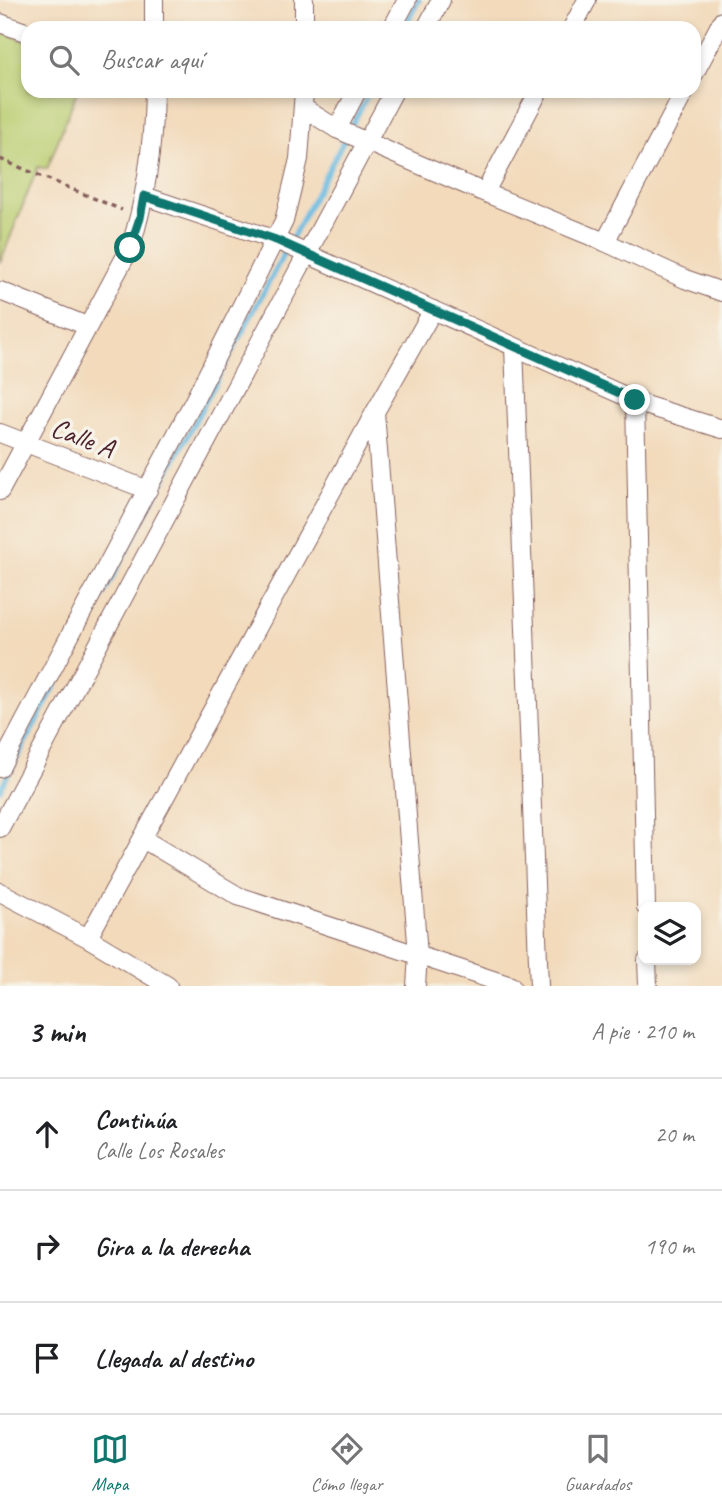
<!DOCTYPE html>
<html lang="es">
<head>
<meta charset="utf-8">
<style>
  :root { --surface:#fff; --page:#f2f2f2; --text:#202124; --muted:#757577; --line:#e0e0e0; --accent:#0f766e }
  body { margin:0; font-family:Caveat,sans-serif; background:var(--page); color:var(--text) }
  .controls { position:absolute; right:21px; bottom:21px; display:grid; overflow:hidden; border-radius:14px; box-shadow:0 4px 10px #0003 }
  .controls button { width:63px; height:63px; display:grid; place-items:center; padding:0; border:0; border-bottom:2px solid var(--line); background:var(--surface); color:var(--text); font:35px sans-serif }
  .stop { position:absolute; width:21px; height:21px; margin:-16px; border:5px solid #0f766e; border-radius:50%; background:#fff }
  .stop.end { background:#0f766e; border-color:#fff; box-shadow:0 2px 7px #0008 }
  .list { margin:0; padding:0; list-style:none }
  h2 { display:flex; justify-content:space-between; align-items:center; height:91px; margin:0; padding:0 28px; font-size:30px }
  h2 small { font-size:23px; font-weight:400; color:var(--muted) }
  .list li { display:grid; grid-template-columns:46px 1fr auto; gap:21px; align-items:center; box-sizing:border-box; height:112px; padding:0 28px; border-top:2px solid var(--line) }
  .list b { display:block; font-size:26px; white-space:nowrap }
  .list p { margin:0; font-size:23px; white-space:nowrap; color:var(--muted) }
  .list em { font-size:23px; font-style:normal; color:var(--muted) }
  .icon { flex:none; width:38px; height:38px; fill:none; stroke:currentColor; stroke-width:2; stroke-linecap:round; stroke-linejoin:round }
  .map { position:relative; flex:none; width:722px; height:986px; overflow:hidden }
  .search { position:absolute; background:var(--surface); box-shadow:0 4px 10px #0003; left:21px; right:21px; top:21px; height:77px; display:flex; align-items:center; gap:18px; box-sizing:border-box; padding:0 24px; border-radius:21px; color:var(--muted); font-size:26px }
  .sheet { height:427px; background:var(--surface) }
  nav { display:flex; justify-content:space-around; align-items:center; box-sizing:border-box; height:98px; border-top:2px solid var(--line); background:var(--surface); font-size:19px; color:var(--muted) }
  nav a { display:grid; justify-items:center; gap:4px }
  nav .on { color:var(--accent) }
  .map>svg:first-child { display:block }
  .green { fill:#b9cd70; stroke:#82764e; stroke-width:2 }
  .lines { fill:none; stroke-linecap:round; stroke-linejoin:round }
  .stream { stroke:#65bae2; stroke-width:5 }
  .minor-casing { stroke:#85605d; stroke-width:20 }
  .path { stroke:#85605d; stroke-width:3.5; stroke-dasharray:5 5; stroke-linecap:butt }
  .minor { stroke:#fff; stroke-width:18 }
  .route { stroke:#0f766e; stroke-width:9 }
  .labels { text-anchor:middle; stroke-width:7; stroke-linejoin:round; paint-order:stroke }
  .street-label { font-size:28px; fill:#4a1f2b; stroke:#f7f3e8 }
</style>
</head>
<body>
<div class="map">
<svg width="722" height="986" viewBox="0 0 722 986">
  <rect width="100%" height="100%" fill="#f7f3e8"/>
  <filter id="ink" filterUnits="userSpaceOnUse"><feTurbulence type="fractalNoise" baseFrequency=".0143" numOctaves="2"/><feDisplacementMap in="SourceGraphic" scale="14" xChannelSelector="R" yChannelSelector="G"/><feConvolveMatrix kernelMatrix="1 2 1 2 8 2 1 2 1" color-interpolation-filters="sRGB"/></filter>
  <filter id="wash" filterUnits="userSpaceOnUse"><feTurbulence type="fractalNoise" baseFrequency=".00686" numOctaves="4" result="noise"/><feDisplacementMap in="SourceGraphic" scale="28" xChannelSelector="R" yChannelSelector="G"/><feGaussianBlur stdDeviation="1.57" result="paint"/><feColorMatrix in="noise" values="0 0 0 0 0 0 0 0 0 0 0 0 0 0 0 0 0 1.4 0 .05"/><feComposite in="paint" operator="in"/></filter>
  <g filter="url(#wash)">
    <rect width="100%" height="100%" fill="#f2dabb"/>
    <polygon class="green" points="0,31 28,42 28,91 77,91 47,169 38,167 0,263"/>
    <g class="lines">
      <g class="stream">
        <polyline points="404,28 419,0"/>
        <polyline points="0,790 370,91"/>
      </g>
    </g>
  </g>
  <g filter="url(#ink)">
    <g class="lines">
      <defs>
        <g id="minor">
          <polyline points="304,0 304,28"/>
          <polyline points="0,23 28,33"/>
          <polyline points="154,28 154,0"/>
          <polyline points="392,28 407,0"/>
          <polyline points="426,28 441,0"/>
          <polyline points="572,28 587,0"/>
          <polyline points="694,74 722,21"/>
          <polyline points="305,109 337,129 464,184 605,242 685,279 722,292"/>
          <polyline points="337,129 357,91"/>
          <polyline points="485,192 539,91"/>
          <polyline points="144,196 276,240 645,405 722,429"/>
          <polyline points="605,242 685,91"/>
          <polyline points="0,291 87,326"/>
          <polyline points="514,347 539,986"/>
          <polyline points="635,400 646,907"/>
          <polyline points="375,412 418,955 416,986"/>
          <polyline points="0,433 148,490"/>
          <path d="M0,491l130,-243c17,-51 23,-103 24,-157"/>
          <polyline points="0,768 195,399 284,221 299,159 304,91"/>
          <polyline points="0,828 394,91"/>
          <polyline points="143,839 238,896 511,986"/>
          <polyline points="0,892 88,938 168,986"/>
          <polyline points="88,938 375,412 433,310"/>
          <polyline points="647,960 648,986"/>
        </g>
      </defs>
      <use href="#minor" class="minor-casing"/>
      <polyline class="path" points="0,159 122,210"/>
      <use href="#minor" class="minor"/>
    </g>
  </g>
  <g class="lines" filter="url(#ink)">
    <polyline class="route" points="130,248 140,218 144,196 276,240 635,400"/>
  </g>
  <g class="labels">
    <g class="street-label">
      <text transform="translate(83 437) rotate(21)" y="10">Calle A</text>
    </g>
  </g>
</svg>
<div class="controls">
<button><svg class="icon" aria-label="layers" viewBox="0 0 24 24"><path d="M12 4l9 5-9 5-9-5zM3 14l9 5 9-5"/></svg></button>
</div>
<div class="stop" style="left:130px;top:248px"></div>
<div class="stop end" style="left:635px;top:400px"></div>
<div class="search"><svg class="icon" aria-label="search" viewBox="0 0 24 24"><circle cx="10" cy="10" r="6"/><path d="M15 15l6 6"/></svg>Buscar aquí</div>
</div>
<section class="sheet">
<h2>3 min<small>A pie · 210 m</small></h2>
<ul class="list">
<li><svg class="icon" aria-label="ahead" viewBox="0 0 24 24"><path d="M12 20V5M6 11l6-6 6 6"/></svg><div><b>Continúa</b><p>Calle Los Rosales</p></div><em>20 m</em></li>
<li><svg class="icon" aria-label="right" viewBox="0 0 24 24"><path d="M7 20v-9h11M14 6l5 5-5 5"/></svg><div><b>Gira a la derecha</b></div><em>190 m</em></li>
<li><svg class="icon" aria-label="arrive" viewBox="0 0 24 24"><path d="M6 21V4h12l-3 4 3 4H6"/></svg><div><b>Llegada al destino</b></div></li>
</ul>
</section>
<nav>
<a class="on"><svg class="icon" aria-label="map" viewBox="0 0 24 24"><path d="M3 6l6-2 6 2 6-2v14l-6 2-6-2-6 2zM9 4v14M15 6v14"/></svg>Mapa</a>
<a><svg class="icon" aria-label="directions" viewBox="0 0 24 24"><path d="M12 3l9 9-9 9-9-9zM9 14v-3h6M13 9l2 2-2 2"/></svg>Cómo llegar</a>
<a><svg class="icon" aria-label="saved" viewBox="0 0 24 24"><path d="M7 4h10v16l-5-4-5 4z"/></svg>Guardados</a>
</nav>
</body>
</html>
